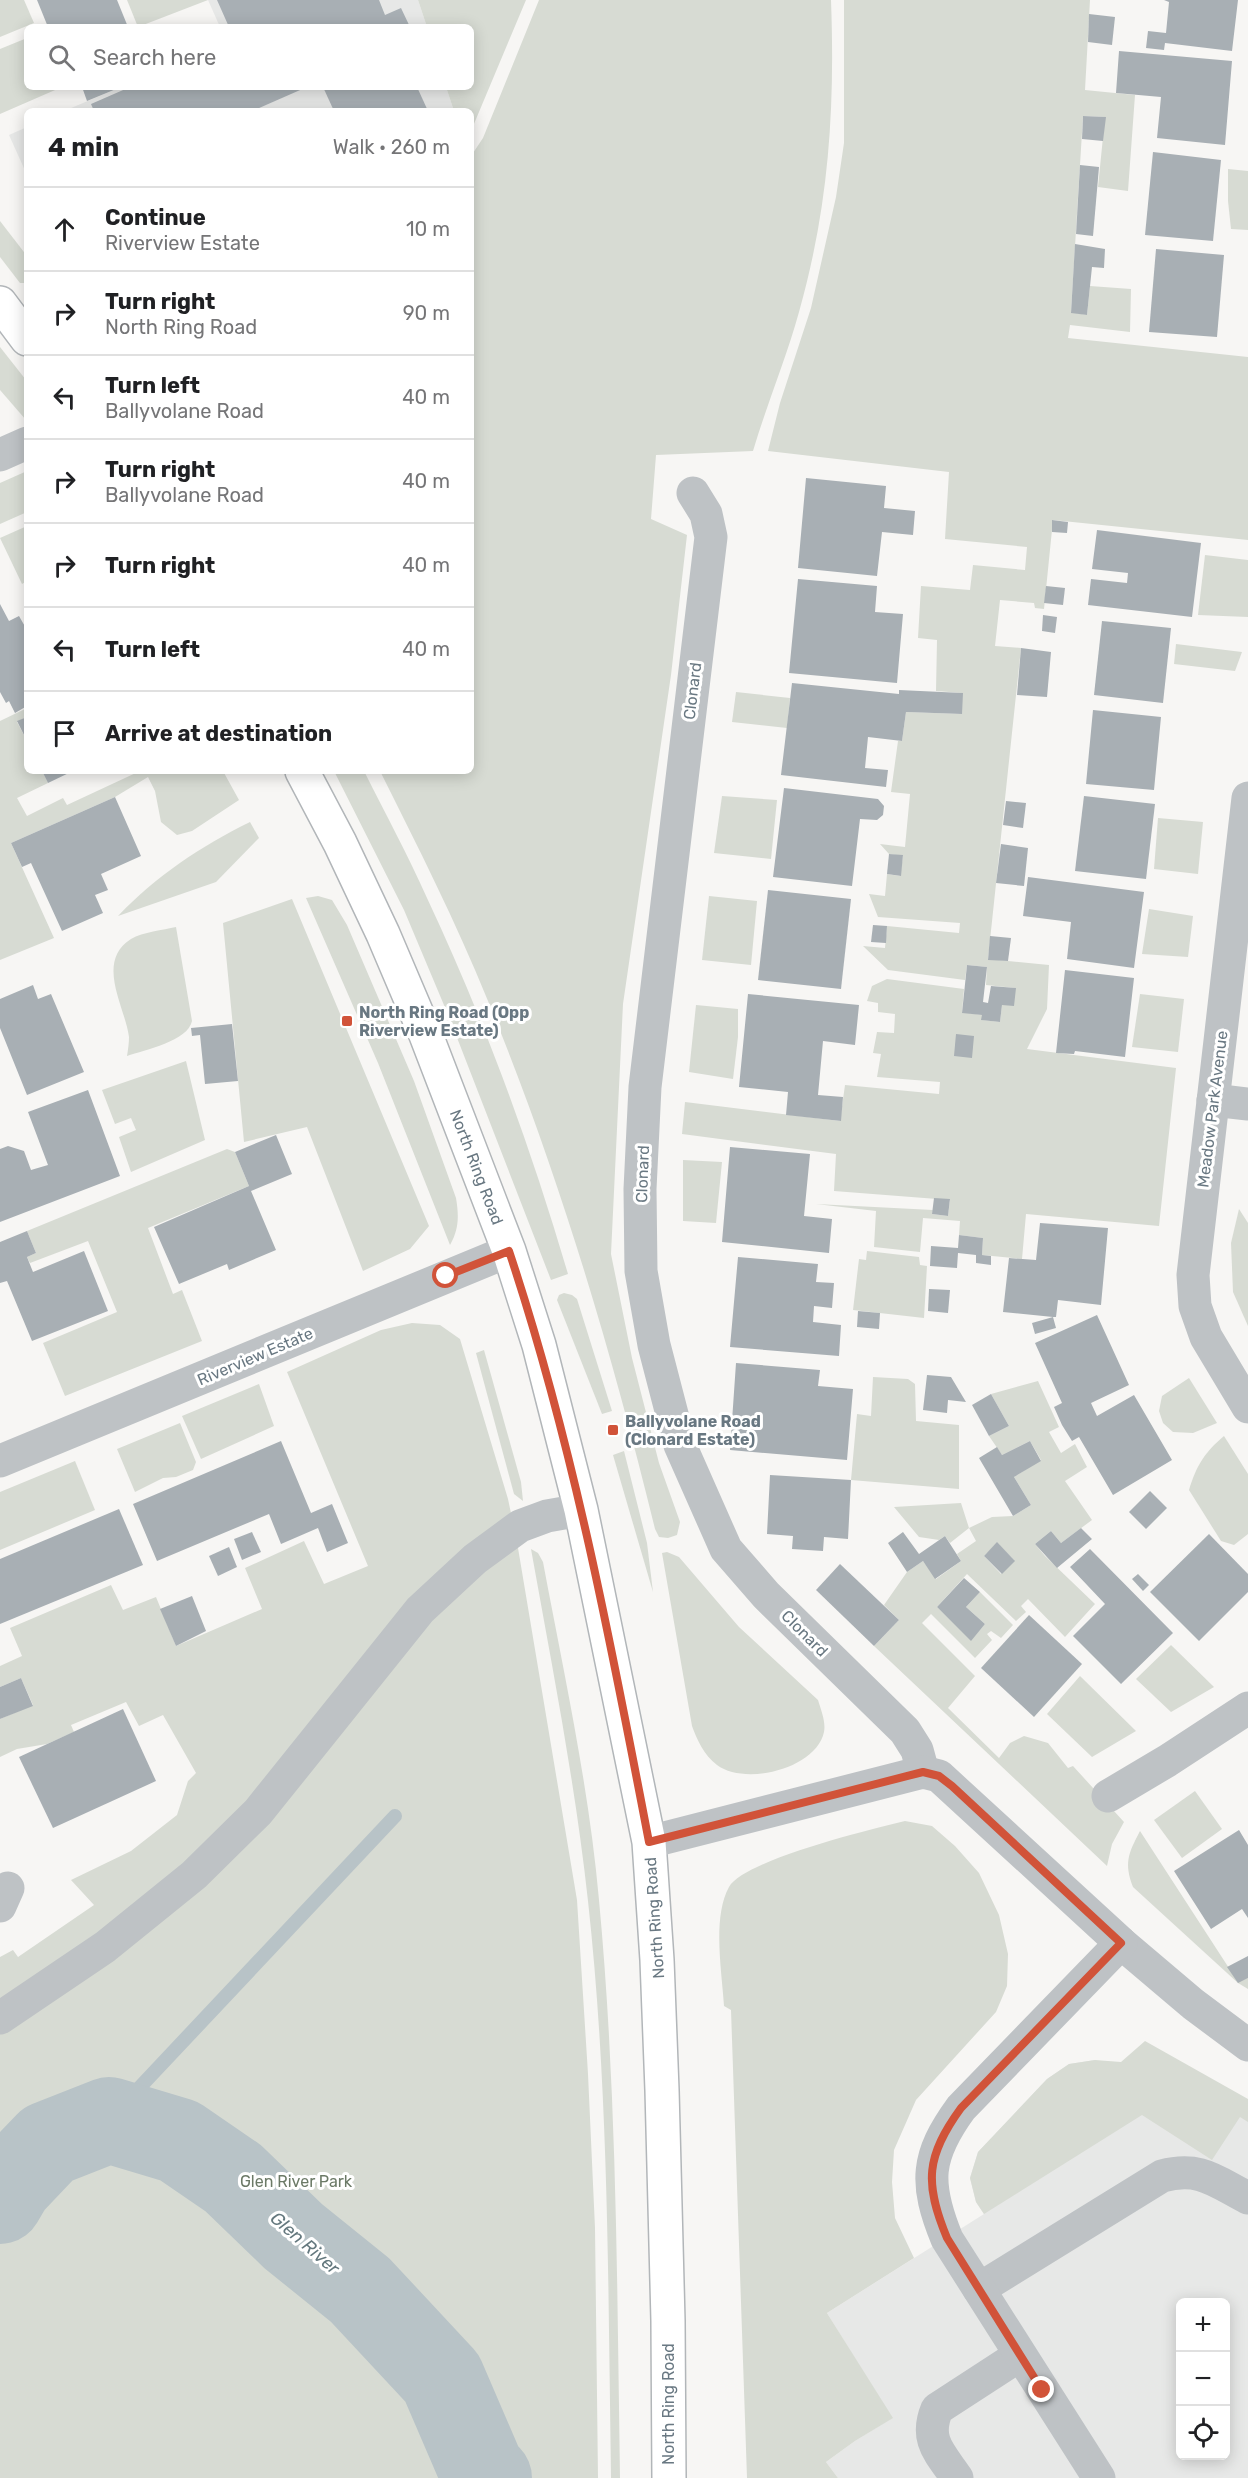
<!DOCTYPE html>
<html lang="en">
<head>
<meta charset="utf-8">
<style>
  :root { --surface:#fff; --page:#f6f6f6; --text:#202124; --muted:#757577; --line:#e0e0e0 }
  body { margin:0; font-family:Rubik,sans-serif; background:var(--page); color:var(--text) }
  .controls { position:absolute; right:18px; bottom:18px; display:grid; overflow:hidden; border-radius:9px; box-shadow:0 3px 15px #0003 }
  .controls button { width:54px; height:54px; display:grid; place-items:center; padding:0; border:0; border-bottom:2px solid var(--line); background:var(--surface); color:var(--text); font:30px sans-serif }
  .stop { position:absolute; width:18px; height:18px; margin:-14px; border:4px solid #d15339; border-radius:50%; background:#fff }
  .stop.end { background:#d15339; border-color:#fff; box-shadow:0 2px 6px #0008 }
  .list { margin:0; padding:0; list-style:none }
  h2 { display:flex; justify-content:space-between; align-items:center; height:78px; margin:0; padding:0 24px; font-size:26px }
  h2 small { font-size:20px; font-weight:400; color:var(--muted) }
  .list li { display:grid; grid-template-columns:39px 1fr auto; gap:18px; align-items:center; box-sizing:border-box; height:84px; padding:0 24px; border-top:2px solid var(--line) }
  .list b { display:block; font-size:22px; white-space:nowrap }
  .list p { margin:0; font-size:20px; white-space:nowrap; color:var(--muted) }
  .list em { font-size:20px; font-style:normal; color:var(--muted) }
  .icon { flex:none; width:33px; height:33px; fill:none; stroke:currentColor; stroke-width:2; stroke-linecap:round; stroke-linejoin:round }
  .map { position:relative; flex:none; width:1248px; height:2478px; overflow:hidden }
  .search { position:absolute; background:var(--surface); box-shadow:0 3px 15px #0003; left:24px; top:24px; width:450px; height:66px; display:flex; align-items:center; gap:15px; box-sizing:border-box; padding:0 21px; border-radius:9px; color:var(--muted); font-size:22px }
  .panel { position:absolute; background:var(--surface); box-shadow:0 3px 15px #0003; left:24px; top:108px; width:450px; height:666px; border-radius:9px }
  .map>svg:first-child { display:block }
  .built { fill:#e7e8e7; fill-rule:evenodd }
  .green { fill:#d7dbd3; fill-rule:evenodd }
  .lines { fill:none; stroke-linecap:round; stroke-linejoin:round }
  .stream { stroke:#b8c3c7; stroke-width:14 }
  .river { stroke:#b8c3c7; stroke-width:86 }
  .building { fill:#a8afb4 }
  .major-casing { stroke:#b2b6b9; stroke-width:36 }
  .minor { stroke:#bec2c5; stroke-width:33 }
  .major { stroke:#fff; stroke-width:33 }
  .route { stroke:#d15339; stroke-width:8 }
  .poi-dot { fill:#d15339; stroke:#fff; stroke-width:2 }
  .labels { text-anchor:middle; stroke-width:6; stroke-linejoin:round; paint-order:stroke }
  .street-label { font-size:16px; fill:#697882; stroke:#fff }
  .poi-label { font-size:16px; font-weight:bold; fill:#697882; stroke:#fff; text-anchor:start }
  .park-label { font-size:16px; fill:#6c7a67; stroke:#fff }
  .water-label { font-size:18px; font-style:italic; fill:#64787e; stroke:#fff }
</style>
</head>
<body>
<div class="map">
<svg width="1248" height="2478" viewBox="0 0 1248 2478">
  <rect width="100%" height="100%" fill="#f7f6f4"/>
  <g class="built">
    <polygon points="208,0 418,0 427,27 220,27"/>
    <polygon points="121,87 446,87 454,111 64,111"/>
    <polygon points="27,127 27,175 9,135"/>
    <path d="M1095,2060l153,49v369h-410l-12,-16 29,-21 37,-23 -65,-105 157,-99 -8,-12 -6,-24 8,-26 69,-73 22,-15zM1180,2302h46v154h-46z"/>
  </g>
  <g class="green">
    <polygon points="0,0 24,0 34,23 0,37"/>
    <polygon points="127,0 208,0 138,27"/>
    <polygon points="418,0 526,0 471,131 471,111 454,111 446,87 471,87 471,27 427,27"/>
    <path d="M539,0h292c4,110 -2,205 -32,312 -13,47 -32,92 -46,139l-97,4 -5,64 36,16 -16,140 -48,329 -12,250 21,104 27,105 21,59 -3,13 -9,3 -9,-1 -4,-8c-44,-180 -97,-358 -167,-528 -32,-79 -70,-154 -108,-230h91v-615l12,-18z"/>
    <polygon points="844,0 1090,0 1085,90 1135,95 1128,191 1098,187 1105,117 1083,116 1071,312 1087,315 1090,286 1131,289 1130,332 1070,325 1068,338 1248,357 1248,540 1053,520 1044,609 1035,608 1034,603 1000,600 995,646 1021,648 988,959 1049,965 1047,1009 1027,1049 1176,1068 1159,1226 1026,1214 1022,1259 982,1255 983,1238 959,1235 960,1221 923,1218 920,1252 874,1247 876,1211 816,1204 933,1210 932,1214 948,1216 950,1200 834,1191 836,1154 682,1134 685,1102 840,1121 845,1085 939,1094 940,1082 877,1077 881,1054 873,1053 877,1032 894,1033 895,1014 878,1012 878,1003 867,1001 872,986 887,979 964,989 962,1012 982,1015 982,1020 1000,1022 1002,1005 1015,988 986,985 987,967 967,965 965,980 888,970 863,946 885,948 887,926 959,933 960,923 878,917 869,894 885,896 887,874 900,876 903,856 889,854 880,844 905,847 910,794 891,792 898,741 902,741 906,712 962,714 962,693 936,691 937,640 918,638 921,586 970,590 973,565 1025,570 1027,547 945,539 949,472 768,451 780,403 811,308 836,197 844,143"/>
    <polygon points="27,38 27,87 62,87 0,114 0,49"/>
    <polygon points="1228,169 1248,171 1248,230 1231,229 1228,201"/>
    <polygon points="0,221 27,256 27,283 20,283 0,257"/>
    <polygon points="0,347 26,380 26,420 0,390"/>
    <polygon points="27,471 27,512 0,524 0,483"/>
    <polygon points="27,526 27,581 22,584 0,538"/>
    <polygon points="1205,555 1248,560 1248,617 1198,615"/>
    <polygon points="1176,644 1242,652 1235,671 1174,664"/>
    <polygon points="736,692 790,698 787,728 732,722"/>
    <polygon points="27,708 27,717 17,722 27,741 27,771 42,771 48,783 17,798 27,816 63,798 67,805 140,771 223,771 239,800 192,831 177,835 161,822 155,791 148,777 115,797 11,843 54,938 0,960 0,721"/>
    <path d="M334,771h30c21,42 44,84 63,127 57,121 103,247 141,376l-17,6 -102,-263 -45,-107z"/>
    <polygon points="722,796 777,800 771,859 714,853"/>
    <polygon points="1158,818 1203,822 1198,874 1154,869"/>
    <path d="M250,822l9,16 -43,44 -98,34c38,-40 83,-70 132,-94z"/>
    <path d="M318,896l14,4 15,25 67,156 42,117c3,18 3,31 -6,47l-72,-182 -72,-165z"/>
    <polygon points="709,896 757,901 751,965 702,960"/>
    <polygon points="292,899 429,1226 410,1249 363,1271 307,1127 244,1142 223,923"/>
    <polygon points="1149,909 1193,916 1188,957 1142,954"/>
    <path d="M176,927l16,94c-4,20 -47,29 -65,35 1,-6 2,-13 2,-19 -4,-31 -34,-75 2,-98 12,-7 32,-9 45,-12z"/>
    <polygon points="1140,994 1184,999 1178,1052 1132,1047"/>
    <polygon points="696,1005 738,1009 738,1037 733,1079 689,1072"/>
    <polygon points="186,1061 205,1140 131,1172 119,1137 136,1130 131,1118 115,1124 102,1090"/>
    <polygon points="227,1149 235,1152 249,1186 148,1228 173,1294 182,1290 202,1341 65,1396 43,1343 117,1312 88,1241 30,1263 27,1257 36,1253 27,1231"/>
    <polygon points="683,1160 722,1162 716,1223 683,1221"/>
    <polygon points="1239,1209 1248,1223 1248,1326 1233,1292 1231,1243"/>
    <polygon points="867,1251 919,1257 920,1265 927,1266 924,1318 853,1310 859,1259 866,1260"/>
    <polygon points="564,1293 572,1295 577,1299 612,1411 602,1414 557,1300 559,1295"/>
    <polygon points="412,1323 440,1325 460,1339 508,1499 517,1542 577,1900 588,2074 595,2228 598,2478 0,2478 0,1957 13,1950 18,1957 94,1905 71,1880 131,1851 177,1815 188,1781 196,1773 163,1715 139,1726 126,1702 71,1725 74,1732 47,1744 17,1749 0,1757 0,1719 33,1705 21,1678 0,1687 0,1666 22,1656 10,1628 111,1585 123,1610 156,1597 176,1646 262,1609 245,1568 304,1541 324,1584 368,1566 287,1372 381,1330"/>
    <polygon points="484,1350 521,1482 523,1501 514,1494 476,1353"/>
    <polygon points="873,1377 908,1379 915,1384 916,1421 959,1425 959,1489 851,1480 857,1414 871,1416"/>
    <polygon points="1189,1378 1217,1423 1193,1433 1173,1432 1163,1423 1159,1411 1162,1396"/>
    <path d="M1038,1381l21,46 -10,5 12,21 14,-9 12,23 -22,14 27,39 -31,23 -10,-12 -16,13 10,12 50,48 -30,33 -37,-38 -7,7 5,6 -10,9 -49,-47 -30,33 34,33 14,-16 -19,-17 14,-15 33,33 -12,13 -10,-7 -4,3 5,6 -17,18 -44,-44 -9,9 53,53 -27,32 51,50 11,-15 14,-7 24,7 20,25 5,-2 51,56 -12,22 -5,22 -233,-220 25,-26 -15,-15 23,-33 16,-11 13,18 25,-18 -4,-7 19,-13 -7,-13 -19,15 -5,-7 -6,4 -20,-3 -25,-30 67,-4 8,25 23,-11 21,-1 18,-11 -17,-28 27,-17 -11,-19 -28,14 -13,-19 20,-10 -18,-32zM997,1543l17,17 -13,14 -17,-18z"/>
    <polygon points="259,1384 274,1426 201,1459 182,1416"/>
    <polygon points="180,1423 196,1462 193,1470 176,1477 163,1478 135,1492 117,1449"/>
    <path d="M1224,1436l24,38v60l-14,11 -13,-4 -32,-51c7,-24 16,-38 35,-54z"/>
    <polygon points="624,1451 647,1543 653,1592 613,1455"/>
    <polygon points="75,1461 95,1510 0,1550 0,1492"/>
    <path d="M531,1549l7,4 5,9c21,112 46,225 56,338 18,192 18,385 21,578h-9c-3,-192 -2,-386 -23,-577 -13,-119 -36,-235 -57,-352z"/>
    <path d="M667,1552l12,5 60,70 79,73c3,10 8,22 6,32 -8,37 -79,54 -107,33 -13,-10 -20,-25 -25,-39l-30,-173z"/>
    <polygon points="1171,1645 1214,1687 1171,1712 1136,1679"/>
    <polygon points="1080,1676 1136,1731 1092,1757 1047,1714"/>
    <polygon points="1195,1791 1222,1829 1182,1858 1154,1820"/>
    <path d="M905,1821l27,5 23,20 24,27 20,42 9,39 -1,32 -11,26 -80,88 -22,50 -2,32 3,36 19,40 -87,55 66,105 -38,23 -29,21 12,16h-91l-16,-468 -7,-4c-2,-34 -12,-88 5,-119 15,-27 143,-58 176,-66z"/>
    <path d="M1140,1831l98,151 10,-4v11l-10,-6 -105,-96c-9,-24 -5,-33 7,-56z"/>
    <polygon points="1145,2041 1248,2099 1248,2122 1240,2117 1212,2160 1142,2115 984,2214 976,2202 970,2178 978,2152 1047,2079 1069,2064 1095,2060 1121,2062"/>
  </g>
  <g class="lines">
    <polyline class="stream" points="109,2120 395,1816"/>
    <polyline class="river" points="0,2201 10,2184 48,2144 109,2120 179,2141 233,2178 293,2236 360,2290 442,2378 482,2471 489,2478"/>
  </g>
  <g class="building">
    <polygon points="37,0 117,0 128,27 48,27"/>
    <polygon points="217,0 379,0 385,15 401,8 410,27 229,27"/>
    <polygon points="1164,0 1238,0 1232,51 1165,43 1164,50 1146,48 1148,31 1166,33 1169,2"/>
    <polygon points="1089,14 1115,17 1112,45 1088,42"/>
    <polygon points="1119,51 1232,61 1225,145 1157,138 1161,97 1116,93"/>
    <polygon points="82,87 121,87 87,101"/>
    <polygon points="130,87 307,87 252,111 94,111 91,104"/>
    <polygon points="323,87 417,87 428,111 334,111"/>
    <polygon points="1083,116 1106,117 1103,141 1082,139"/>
    <polygon points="1153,152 1221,160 1213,241 1145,235"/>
    <polygon points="1080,165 1099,167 1093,236 1076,234"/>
    <polygon points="1075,244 1105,249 1104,268 1092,267 1087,315 1071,313"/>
    <polygon points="1156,249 1224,255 1217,337 1149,332"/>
    <polygon points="806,478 886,486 884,508 915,511 913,535 882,532 877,576 798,568"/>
    <polygon points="1052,520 1068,522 1067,533 1052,532"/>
    <polygon points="1097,530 1201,543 1192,617 1088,605 1091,579 1127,583 1128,573 1092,569"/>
    <polygon points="798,579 877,586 875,612 903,614 897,683 789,673"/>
    <polygon points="1046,586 1065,588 1063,605 1044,603"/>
    <polygon points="0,604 9,621 19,616 27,630 27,706 15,713 9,701 6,703 0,692"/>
    <polygon points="1043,615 1057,617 1055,633 1042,631"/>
    <polygon points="1102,621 1171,628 1163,703 1094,695"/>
    <polygon points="1021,648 1051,652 1047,697 1017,695"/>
    <polygon points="792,683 899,694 899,690 963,693 962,714 906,712 902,741 868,737 865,768 888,770 886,787 781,775"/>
    <polygon points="1093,710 1161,717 1154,790 1086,784"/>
    <polygon points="27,717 27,741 17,721"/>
    <polygon points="42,771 73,771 48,783"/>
    <polygon points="784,788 878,799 884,806 883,815 877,820 860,819 852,886 773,877"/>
    <polygon points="1084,796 1155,804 1146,879 1075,871"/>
    <polygon points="115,797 141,856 101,874 108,890 95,895 103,913 62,931 31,863 22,867 11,843"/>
    <polygon points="1006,801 1026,803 1023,828 1003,825"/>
    <polygon points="1001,844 1028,848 1024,886 996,883"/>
    <polygon points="889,854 903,855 901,876 887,874"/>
    <polygon points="1028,877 1144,892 1134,968 1067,959 1071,922 1023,916"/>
    <polygon points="768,890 851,899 841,989 758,980"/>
    <polygon points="873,925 887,926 886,943 871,942"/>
    <polygon points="990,936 1011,938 1008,961 988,960"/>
    <polygon points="967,965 987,967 983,1002 988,1003 991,986 1016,988 1014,1006 1002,1005 1000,1022 981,1020 982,1015 962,1013"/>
    <polygon points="1065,970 1134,978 1125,1057 1075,1051 1074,1054 1056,1053"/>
    <polygon points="33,985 38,999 51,994 84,1072 27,1095 0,1028 0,999"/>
    <polygon points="748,994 859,1005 855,1045 823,1041 818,1095 843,1097 841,1121 786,1115 788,1092 739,1087"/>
    <polygon points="232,1024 238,1081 205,1084 200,1035 192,1036 191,1028"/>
    <polygon points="956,1034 974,1036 972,1058 954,1056"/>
    <polygon points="88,1090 120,1176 0,1222 0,1149 8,1146 24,1151 31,1170 48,1165 28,1112"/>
    <polygon points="276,1135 292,1174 251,1191 276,1250 229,1270 227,1264 179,1284 154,1227 249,1186 235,1152"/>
    <polygon points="730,1147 810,1154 804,1216 832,1219 829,1253 722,1242"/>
    <polygon points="934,1198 950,1199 948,1216 932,1214"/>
    <polygon points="1040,1223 1108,1228 1101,1305 1058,1300 1056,1317 1053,1317 1056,1328 1035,1334 1032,1323 1053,1317 1003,1312 1009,1258 1036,1260"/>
    <polygon points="27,1231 36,1253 27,1257 33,1272 84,1251 108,1311 32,1341 7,1281 0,1283 0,1242"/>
    <polygon points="959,1235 983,1238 982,1255 991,1256 991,1265 976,1263 976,1255 958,1253 957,1268 930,1266 931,1246 958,1248"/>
    <polygon points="738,1257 818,1264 816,1282 834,1283 832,1308 814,1306 813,1322 841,1325 839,1356 730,1347"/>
    <polygon points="929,1289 950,1290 948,1313 928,1311"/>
    <polygon points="858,1311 880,1313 879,1329 857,1327"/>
    <polygon points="1097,1315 1129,1385 1091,1403 1097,1416 1134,1395 1172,1460 1113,1495 1079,1437 1072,1441 1062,1425 1054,1407 1062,1403 1035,1343"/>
    <polygon points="736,1363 820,1370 818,1386 853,1389 847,1460 730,1450"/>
    <polygon points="927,1375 951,1377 966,1402 948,1400 947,1413 923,1410"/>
    <polygon points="991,1394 1009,1426 989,1436 972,1405"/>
    <polygon points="281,1441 311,1513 332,1504 348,1543 327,1552 318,1528 281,1544 269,1514 157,1561 133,1504"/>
    <polygon points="1030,1441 1041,1461 1014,1477 1031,1505 1013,1516 979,1458 997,1447 1002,1455"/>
    <polygon points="770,1475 851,1480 848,1539 824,1537 823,1551 792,1549 793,1536 767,1534"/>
    <polygon points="1150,1491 1167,1508 1146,1529 1129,1512"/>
    <polygon points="119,1509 143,1565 0,1624 0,1559"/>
    <polygon points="1081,1528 1092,1539 1057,1568 1035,1544 1051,1531 1061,1543"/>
    <polygon points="252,1532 261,1552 242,1560 234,1539"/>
    <polygon points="903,1532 919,1554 945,1536 961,1561 935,1579 923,1561 907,1572 888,1543"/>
    <polygon points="1209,1534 1248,1574 1248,1592 1199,1641 1150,1592"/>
    <polygon points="997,1542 1015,1561 1002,1574 984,1556"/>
    <polygon points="229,1547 237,1567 218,1576 209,1556"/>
    <polygon points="1090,1549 1173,1633 1121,1684 1073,1636 1105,1604 1070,1567"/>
    <polygon points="840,1564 899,1620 874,1646 816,1590"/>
    <polygon points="1138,1574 1149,1585 1143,1591 1132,1579"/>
    <polygon points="964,1578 980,1592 966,1607 985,1624 971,1641 937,1607"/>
    <polygon points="192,1596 206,1631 176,1646 160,1609"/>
    <polygon points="1029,1615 1082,1664 1034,1717 981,1668"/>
    <polygon points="21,1678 33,1706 0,1719 0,1687"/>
    <polygon points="123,1709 156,1781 53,1828 19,1757"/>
    <polygon points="1239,1830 1248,1845 1248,1918 1242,1909 1211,1929 1174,1871"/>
    <polygon points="1248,1956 1248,1978 1238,1983 1227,1967"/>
  </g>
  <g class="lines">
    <defs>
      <g id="major">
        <polyline points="0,303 27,339"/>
        <polyline points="302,771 340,843 383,934 426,1035 509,1251 539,1345 581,1510 649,1842 657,1960 662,2090 668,2321 669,2478"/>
      </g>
    </defs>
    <use href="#major" class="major-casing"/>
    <g class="minor">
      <polyline points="0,455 27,443"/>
      <polyline points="693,493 706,514 711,537 645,1087 640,1189 641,1271 654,1345 680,1445 726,1549 766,1595 905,1731 917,1750 923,1772"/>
      <polyline points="1248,798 1193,1275 1195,1306 1206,1337 1248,1407"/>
      <polyline points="1213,1100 1248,1104"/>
      <polyline points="0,1461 509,1251"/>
      <polyline points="1108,1796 1167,1761 1248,1708"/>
      <polyline points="649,1842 923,1772 939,1776 1121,1943 1193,2004 1248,2045"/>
      <polyline points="0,1906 8,1888"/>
      <polyline points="0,2018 105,1947 194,1875 258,1812 420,1610 475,1559 520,1526 547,1516 581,1510"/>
      <path d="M979,2289l183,-113c38,-10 53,5 86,22"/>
      <path d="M957,2478c-17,-25 -33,-38 -20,-69l83,-54"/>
      <path d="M1099,2478l-152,-239c-23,-56 -21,-83 14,-131l160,-165"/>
    </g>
    <use href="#major" class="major"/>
  </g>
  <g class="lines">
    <path class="route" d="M446,1276l63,-25c64,192 102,393 140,591l274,-70 16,4 13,10 169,157 -160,165c-35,48 -37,75 -14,130l95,152"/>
  </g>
  <g class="poi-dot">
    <rect x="341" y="1015" width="12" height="12" rx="3"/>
    <rect x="607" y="1424" width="12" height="12" rx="3"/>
  </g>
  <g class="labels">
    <g class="street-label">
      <text transform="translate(692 691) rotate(-83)" y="6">Clonard</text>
      <text transform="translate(1212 1109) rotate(-83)" y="6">Meadow Park Avenue</text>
      <text transform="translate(477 1167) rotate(69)" y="6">North Ring Road</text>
      <text transform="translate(642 1174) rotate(-88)" y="6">Clonard</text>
      <text transform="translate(255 1356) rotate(-23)" y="6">Riverview Estate</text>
      <text transform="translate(805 1633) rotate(45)" y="6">Clonard</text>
      <text transform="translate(654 1918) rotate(-94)" y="6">North Ring Road</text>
      <text transform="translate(668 2404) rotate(-90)" y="6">North Ring Road</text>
    </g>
    <g class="poi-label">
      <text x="359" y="1018">North Ring Road (Opp<tspan x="359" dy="18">Riverview Estate)</tspan></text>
      <text x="625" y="1427">Ballyvolane Road<tspan x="625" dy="18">(Clonard Estate)</tspan></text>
    </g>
    <g class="park-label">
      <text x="296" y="2187">Glen River Park</text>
    </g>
    <g class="water-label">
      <text transform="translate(305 2243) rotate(41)" y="6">Glen River</text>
    </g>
  </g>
</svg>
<div class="controls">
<button>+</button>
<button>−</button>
<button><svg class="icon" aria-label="locate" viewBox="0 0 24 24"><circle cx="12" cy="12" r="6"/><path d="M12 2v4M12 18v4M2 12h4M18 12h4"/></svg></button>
</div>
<div class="stop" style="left:446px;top:1276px"></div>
<div class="stop end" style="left:1042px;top:2390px"></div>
<div class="search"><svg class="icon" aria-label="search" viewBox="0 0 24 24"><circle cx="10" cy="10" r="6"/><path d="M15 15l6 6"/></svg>Search here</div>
<section class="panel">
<h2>4 min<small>Walk · 260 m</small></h2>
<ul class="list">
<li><svg class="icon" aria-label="ahead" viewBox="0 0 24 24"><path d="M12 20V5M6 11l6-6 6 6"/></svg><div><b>Continue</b><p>Riverview Estate</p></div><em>10 m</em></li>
<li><svg class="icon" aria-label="right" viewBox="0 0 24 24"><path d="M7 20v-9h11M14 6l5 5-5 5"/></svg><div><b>Turn right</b><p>North Ring Road</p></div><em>90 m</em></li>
<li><svg class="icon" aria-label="left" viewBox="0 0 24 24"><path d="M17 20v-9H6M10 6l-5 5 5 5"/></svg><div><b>Turn left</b><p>Ballyvolane Road</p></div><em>40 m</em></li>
<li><svg class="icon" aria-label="right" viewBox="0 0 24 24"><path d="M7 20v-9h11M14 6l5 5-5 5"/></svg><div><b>Turn right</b><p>Ballyvolane Road</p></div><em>40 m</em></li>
<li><svg class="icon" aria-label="right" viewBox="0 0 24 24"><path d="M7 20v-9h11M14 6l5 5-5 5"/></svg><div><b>Turn right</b></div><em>40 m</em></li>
<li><svg class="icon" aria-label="left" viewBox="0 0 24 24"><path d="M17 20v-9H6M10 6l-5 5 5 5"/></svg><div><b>Turn left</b></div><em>40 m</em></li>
<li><svg class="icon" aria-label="arrive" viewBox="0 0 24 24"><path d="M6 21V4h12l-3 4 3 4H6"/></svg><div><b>Arrive at destination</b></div></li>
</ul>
</section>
</div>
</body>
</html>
